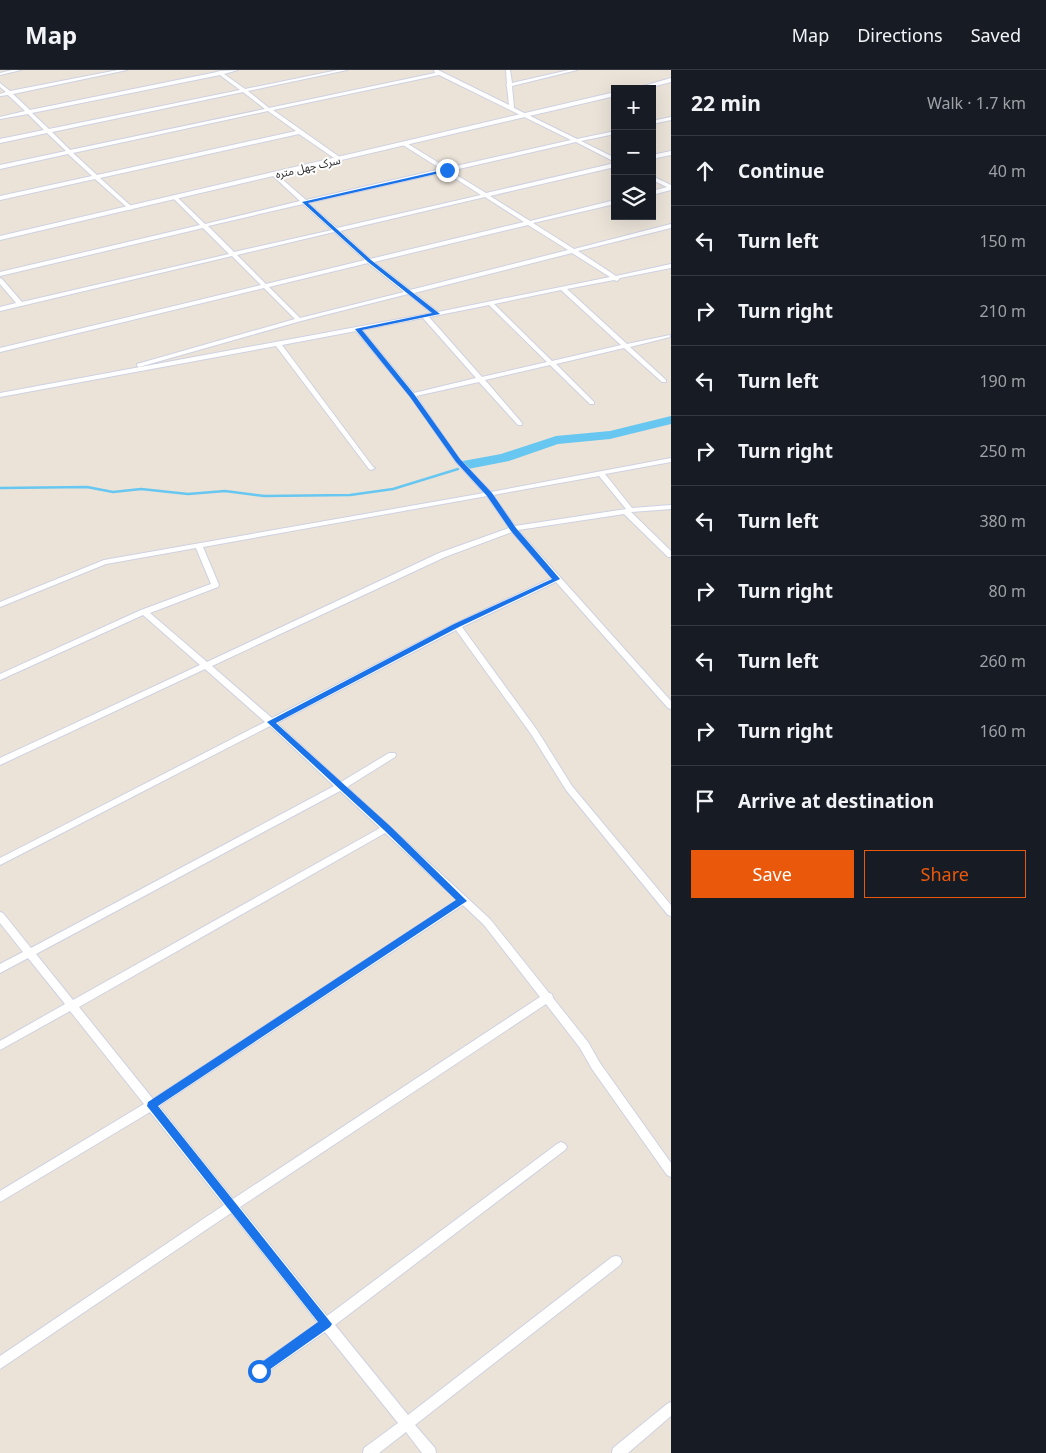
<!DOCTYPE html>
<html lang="en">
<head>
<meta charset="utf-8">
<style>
  :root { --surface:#171b24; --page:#242831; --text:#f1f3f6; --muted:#9ea1a6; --line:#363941; --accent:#ea580c }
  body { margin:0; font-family:"Noto Sans","Noto Sans Arabic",sans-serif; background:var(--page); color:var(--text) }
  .controls { position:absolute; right:15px; top:15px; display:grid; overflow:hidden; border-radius:0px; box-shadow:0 5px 20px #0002 }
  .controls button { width:45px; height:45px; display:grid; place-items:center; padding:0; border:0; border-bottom:1px solid var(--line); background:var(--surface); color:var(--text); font:25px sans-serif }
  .stop { position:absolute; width:15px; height:15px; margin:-11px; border:4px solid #1a73e8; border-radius:50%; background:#fff }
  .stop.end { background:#1a73e8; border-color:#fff; box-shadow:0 1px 5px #0008 }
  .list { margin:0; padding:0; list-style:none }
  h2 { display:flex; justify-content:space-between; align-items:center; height:65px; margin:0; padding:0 20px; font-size:21px }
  h2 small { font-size:16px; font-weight:400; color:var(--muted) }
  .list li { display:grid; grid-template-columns:32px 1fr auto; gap:15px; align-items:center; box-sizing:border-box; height:70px; padding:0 20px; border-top:1px solid var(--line) }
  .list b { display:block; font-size:19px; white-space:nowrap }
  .list em { font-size:16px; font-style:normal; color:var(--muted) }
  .actions { display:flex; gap:10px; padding:15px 20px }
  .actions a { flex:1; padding:11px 0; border:1px solid var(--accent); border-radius:0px; text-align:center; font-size:18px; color:var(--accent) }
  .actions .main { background:var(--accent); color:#fff }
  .icon { flex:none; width:28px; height:28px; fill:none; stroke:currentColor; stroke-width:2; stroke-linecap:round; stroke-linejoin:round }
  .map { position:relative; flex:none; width:671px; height:1383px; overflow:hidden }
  header { display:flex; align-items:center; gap:30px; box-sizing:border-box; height:70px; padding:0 25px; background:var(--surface); border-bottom:1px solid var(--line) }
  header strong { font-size:24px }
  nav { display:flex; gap:28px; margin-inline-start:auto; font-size:18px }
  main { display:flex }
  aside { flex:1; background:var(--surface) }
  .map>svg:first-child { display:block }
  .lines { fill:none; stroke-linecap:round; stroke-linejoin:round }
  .stream { stroke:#67c7f1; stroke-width:2.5 }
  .river { fill:#67c7f1; fill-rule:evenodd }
  .minor-casing { stroke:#ced1e1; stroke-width:2 }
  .tertiary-casing { stroke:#ced1e1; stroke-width:2 }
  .minor { fill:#fff; fill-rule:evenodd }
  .tertiary { fill:#fff; fill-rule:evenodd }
  .route { fill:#1a73e8 }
  .labels { text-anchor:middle; stroke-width:4; stroke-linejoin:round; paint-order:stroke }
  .far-street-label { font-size:11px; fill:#272727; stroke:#fff }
</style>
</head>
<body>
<header>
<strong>Map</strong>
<nav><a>Map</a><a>Directions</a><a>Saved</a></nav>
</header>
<main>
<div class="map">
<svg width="671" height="1383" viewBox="0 0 671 1383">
  <rect width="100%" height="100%" fill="#ebe3d8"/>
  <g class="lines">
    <polyline class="stream" points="0,418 87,417 113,422 141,419 188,424 225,421 264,426 350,425 393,419 458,399"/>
    <polygon class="river" points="671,346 671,354 610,369 558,374 509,391 468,399 463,397 460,394 463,391 501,384 556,366 610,361"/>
    <defs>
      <g id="minor">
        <polygon points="12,0 21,0 0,5 0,3"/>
        <path d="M118,0h9l-114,24 17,16 187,-38 2,-1 19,-1 -14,4 21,15 93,-19h9l-99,21 21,17 166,-35 -1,-3h4l71,35 -2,-19 -1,-1 1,-1 -1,-14h4l2,13 57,-13h8l-65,16 2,22 63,31 38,-8v3l-34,7 34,17v4l-39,-20 -126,29 36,22 129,-30v4l-125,29 40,25 85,-21v4l-82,19 41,26 97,-25v4l-93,23 38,25 55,-12v4l-51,10 -3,3 -3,-1 -47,9 60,55 43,-9v2l-40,10 36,33v2h-4l-38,-34 -68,16 38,38v2h-4l-40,-39 -65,15 37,43v2h-4l-39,-43 -63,14 44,64 31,32 180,-34v4l-66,12 27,34 39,-3v4l-40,3 40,39v6h-3l-44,-43 -106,16 153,171v8l-3,-1 -112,-126 -94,45 75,103 35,56 99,119v11l-3,-1 -102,-125 -35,-56 -75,-104 -179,93 64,59 48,-29h6l1,2 -1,2 -48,30 143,132 59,74 3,1 1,4 35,44 12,21 71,100v14l-4,-2 -75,-106 -12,-21 -34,-44 -306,203 87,109 230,-172 4,-2 4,2 2,3 -2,3 -230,175 73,90 204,-158 4,-1 4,1 2,4 -2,4 -205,160 20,23 1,5h-14l-16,-21 -27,21h-16l1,-5 34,-25 -73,-91 -62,43 -4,2 -4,-2 -2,-4 2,-4 63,-44 -87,-110 -231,156v-13l224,-151 -74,-93 -150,90v-11l144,-87 -74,-93 -70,39v-9l65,-37 -37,-46 -28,15v-9l23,-12 -23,-29v-11l3,1 28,35 303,-162 -64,-60 -270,139v-7l265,-136 -60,-53 -205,96v-7l200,-93 -57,-50 -143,65v-6l141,-64 70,-26 -15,-36 -90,16 -106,43v-5l104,-42 380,-67 -28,-31 -46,-66 -54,-65 -74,14 91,122 2,1 -4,2 -2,-1 -93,-123 -276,51v-4l432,-80 -24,-19 -107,27 -162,46 -2,-1v-2l158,-45 -31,-31 -264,64v-4l261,-63 -29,-29 -232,55v-4l16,-4 -16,-19v-6l2,1 20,23 207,-48 -26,-26 -203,48v-4l200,-47 -27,-27v-2l2,-1 30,29 95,-23 -28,-26v-2l2,-1 32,28 135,-31 -38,-24 -1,-1 3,-2 42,26 124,-28 -132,-65 -166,35 68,48v2h-4l-38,-26 -199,44 32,29v2l-2,1 -35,-31 -95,21v-4l92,-20 -24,-22 -68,15v-4l66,-14 -19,-18 -47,10v-4l44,-9 -16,-16 -28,5v-2l25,-6 -17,-16 -8,1v-2l6,-2 -6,-5v-4l10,8zM220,5l20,15 -191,39 -17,-16zM243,22l22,17 -195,41 -18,-18zM268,41l28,20 -199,44 -24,-22zM445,102l36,23 -144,33 -29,-25zM485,127l39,25 -154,37 -30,-28zM303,134l29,26 -98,22 -26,-26zM528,155l40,25 -158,40 -36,-28zM334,162l31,28 -99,24 -29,-29zM572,183l38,24 -172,35 -24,-19zM368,193l36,29 -104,26 -31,-31zM561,220l60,55 -69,16 -58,-57zM489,235l58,57 -65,15 -53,-60zM423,248l53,60 -62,15 -52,-63zM599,406l27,33 -111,17 -22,-31zM487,426l22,32 -70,25 -232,109 -57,-49 68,-26 1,-2 -16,-38zM512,462l40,46 -98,46 -182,94 -60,-52 233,-109zM340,721l40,37 -307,172 -37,-46zM385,763l72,67 -304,199 -74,-92zM463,835l21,20 56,72 -307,202 -74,-93z"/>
        <polygon points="671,47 671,50 652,54 652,51"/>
        <polygon points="671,81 671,85 652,89 652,85"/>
        <polygon points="652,106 671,115 671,120 652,125 652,121 667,117 652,110"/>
        <polygon points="671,1332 671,1346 628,1383 612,1383 613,1378 667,1334"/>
      </g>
      <g id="tertiary">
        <polygon points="671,8 671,12 644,19 633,19"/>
        <polygon points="615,22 615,26 0,170 0,166"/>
      </g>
    </defs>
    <use href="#minor" class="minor-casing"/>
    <use href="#tertiary" class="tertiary-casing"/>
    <use href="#minor" class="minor"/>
    <use href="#tertiary" class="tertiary"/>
  </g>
  <polygon class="route" points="447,99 449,101 308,133 371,190 440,244 362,260 414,324 460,389 492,423 516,458 560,509 459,557 276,653 390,756 467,831 158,1036 332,1254 330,1257 259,1307 255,1305 254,1301 255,1297 318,1252 147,1036 148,1032 456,830 384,760 267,652 454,554 552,509 511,461 487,426 456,392 410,327 355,259 432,243 368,192 302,132"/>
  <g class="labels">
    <g class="far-street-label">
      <text transform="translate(308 97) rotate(-13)" y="4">سرک چهل متره</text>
    </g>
  </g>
</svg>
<div class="controls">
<button>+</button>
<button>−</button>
<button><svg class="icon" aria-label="layers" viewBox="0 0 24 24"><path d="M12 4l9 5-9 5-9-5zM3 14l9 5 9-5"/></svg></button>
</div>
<div class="stop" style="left:259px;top:1301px"></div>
<div class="stop end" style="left:447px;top:100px"></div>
</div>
<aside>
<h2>22 min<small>Walk · 1.7 km</small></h2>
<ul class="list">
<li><svg class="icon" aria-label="ahead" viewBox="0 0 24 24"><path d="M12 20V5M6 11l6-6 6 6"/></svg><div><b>Continue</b></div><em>40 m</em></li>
<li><svg class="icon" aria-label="left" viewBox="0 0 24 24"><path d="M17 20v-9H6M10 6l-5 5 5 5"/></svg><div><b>Turn left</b></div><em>150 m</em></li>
<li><svg class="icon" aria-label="right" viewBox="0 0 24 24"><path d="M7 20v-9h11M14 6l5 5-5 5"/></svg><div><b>Turn right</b></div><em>210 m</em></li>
<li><svg class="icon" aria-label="left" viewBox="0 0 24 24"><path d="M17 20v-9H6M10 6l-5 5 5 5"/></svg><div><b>Turn left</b></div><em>190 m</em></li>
<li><svg class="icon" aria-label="right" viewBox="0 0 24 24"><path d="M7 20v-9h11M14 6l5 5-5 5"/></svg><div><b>Turn right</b></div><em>250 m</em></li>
<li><svg class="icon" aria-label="left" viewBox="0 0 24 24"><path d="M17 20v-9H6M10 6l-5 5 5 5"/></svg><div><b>Turn left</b></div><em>380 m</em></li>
<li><svg class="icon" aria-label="right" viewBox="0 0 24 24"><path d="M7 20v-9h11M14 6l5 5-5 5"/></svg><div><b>Turn right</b></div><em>80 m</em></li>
<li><svg class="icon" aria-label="left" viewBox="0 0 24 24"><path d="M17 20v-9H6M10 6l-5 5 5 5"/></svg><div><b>Turn left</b></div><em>260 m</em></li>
<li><svg class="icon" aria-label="right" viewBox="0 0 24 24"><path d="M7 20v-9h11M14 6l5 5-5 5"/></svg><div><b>Turn right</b></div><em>160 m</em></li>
<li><svg class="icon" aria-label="arrive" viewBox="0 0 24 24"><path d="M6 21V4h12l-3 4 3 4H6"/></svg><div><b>Arrive at destination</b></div></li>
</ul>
<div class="actions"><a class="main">Save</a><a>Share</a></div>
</aside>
</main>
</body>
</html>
